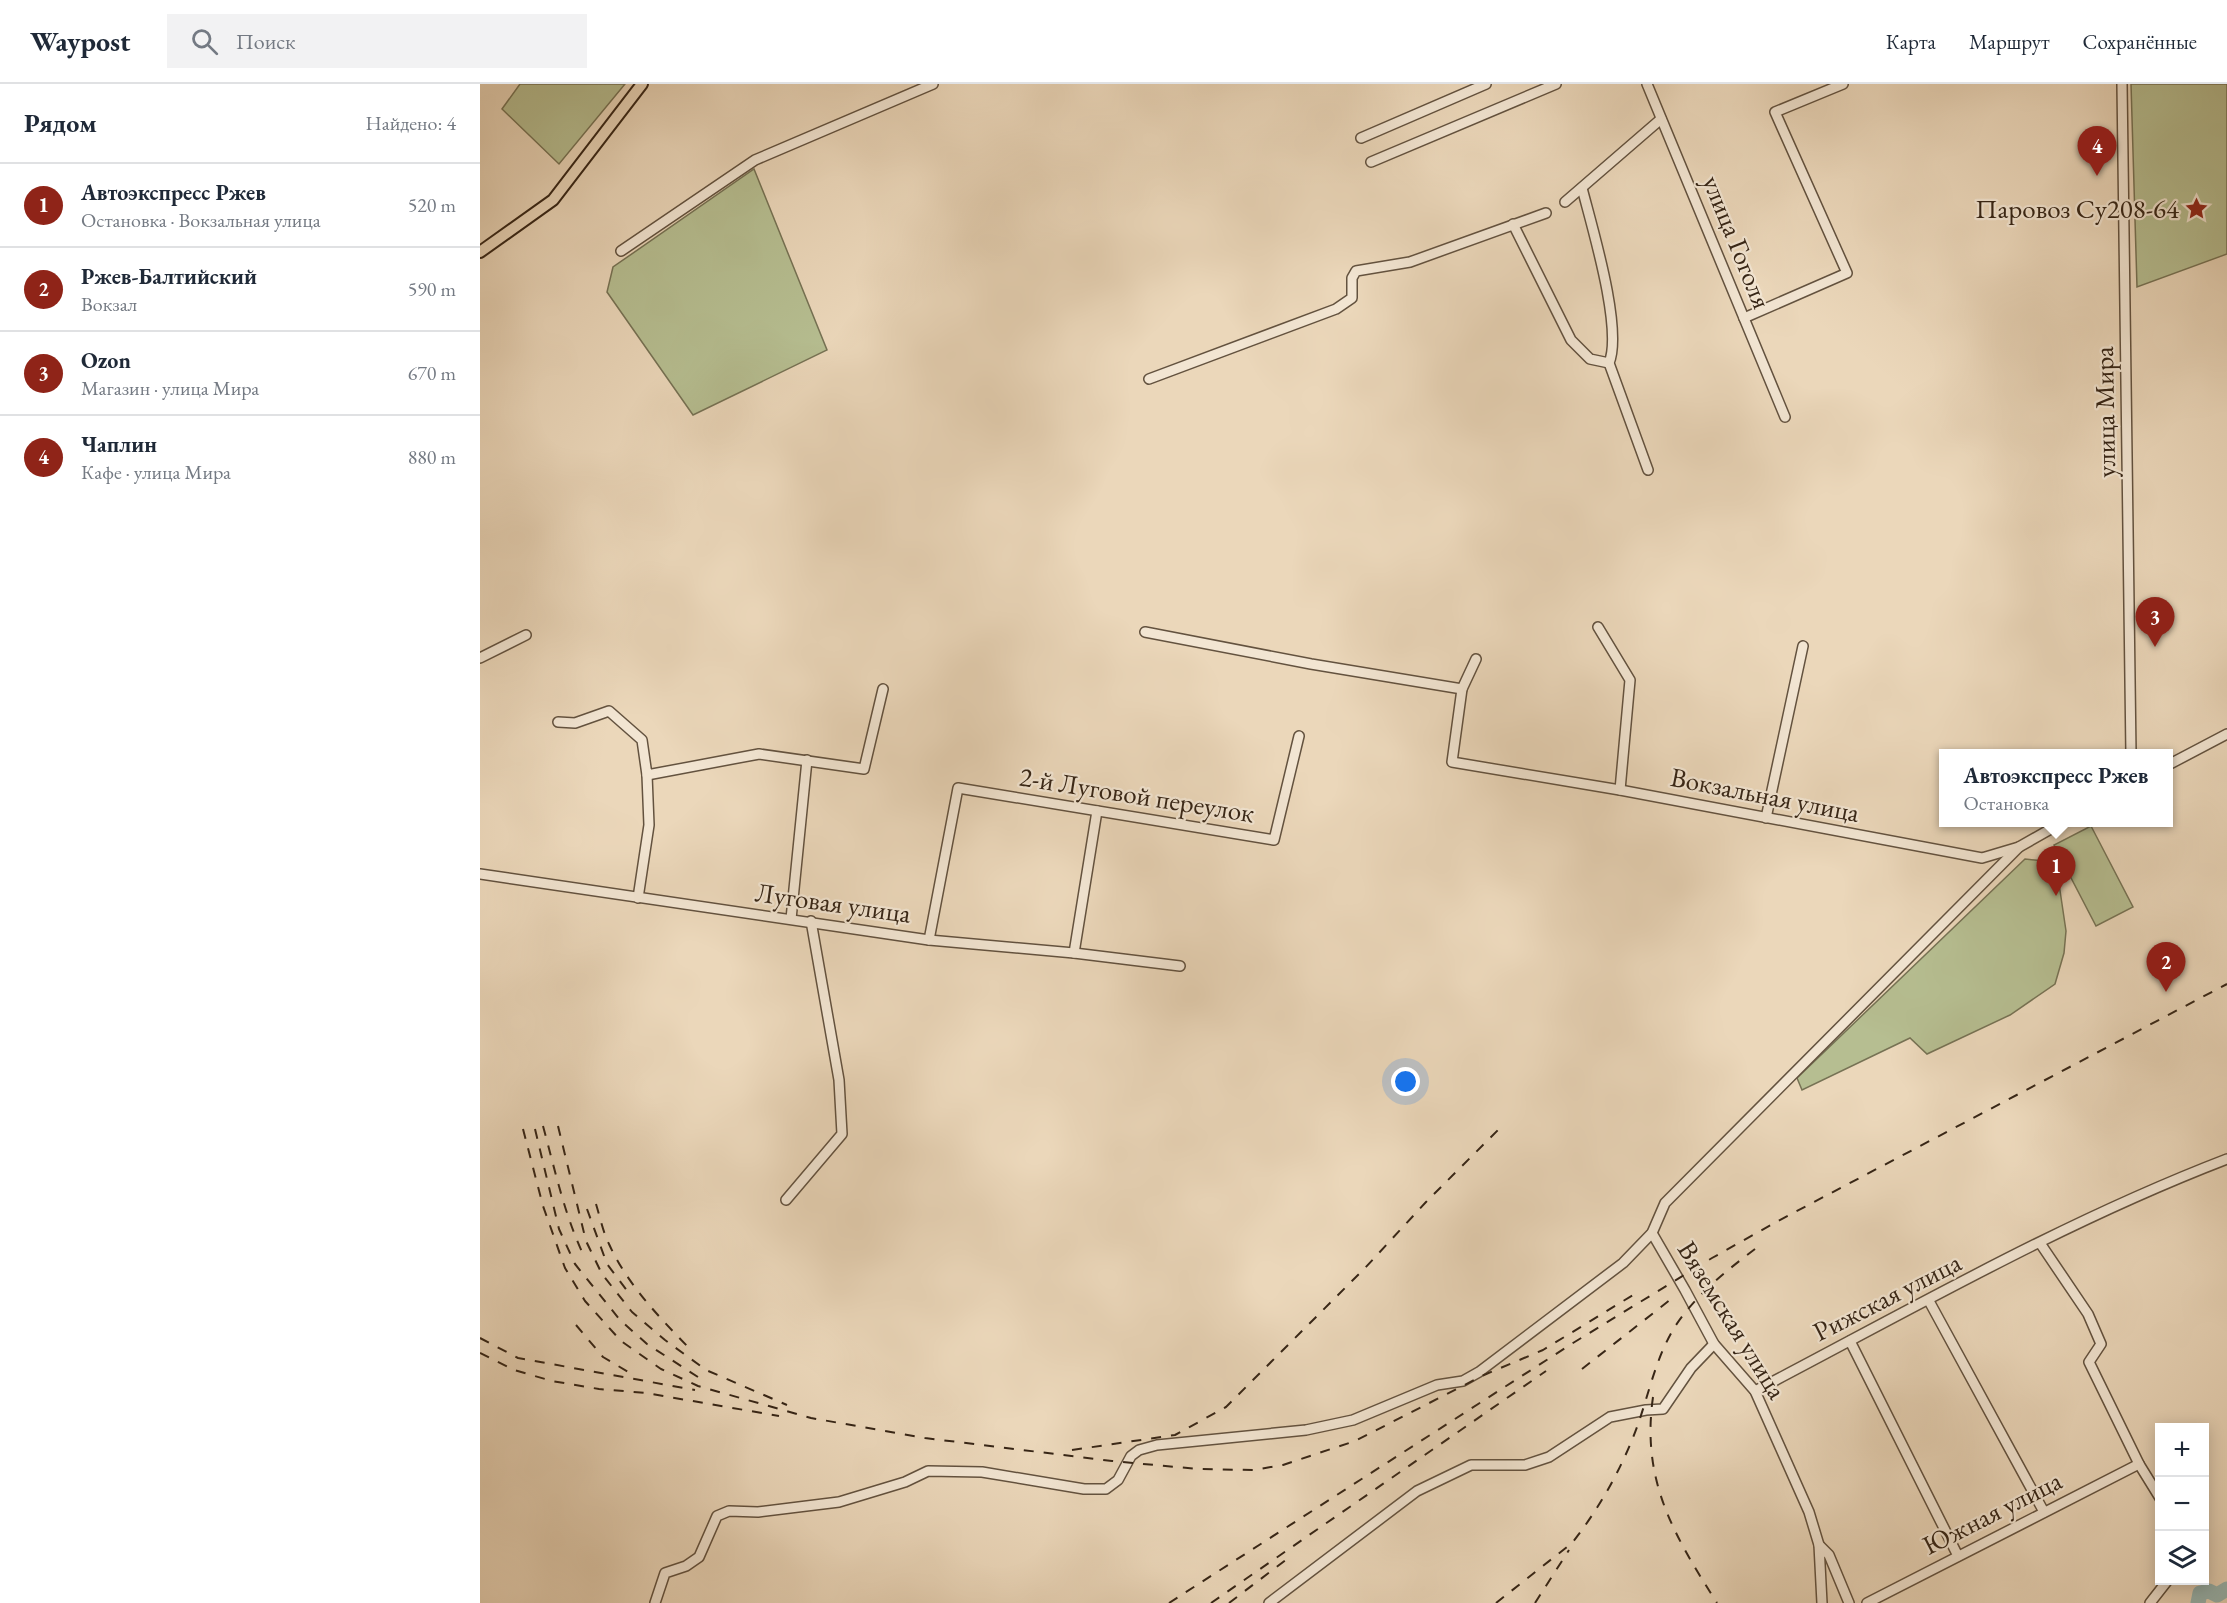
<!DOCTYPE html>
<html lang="ru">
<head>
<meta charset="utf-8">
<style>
  :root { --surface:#fff; --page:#f2f2f3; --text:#1f2937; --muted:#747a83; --line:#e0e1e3; --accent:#8f2418 }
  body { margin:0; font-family:"EB Garamond",serif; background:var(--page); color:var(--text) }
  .controls { position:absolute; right:18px; bottom:18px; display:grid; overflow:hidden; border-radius:0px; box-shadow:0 3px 15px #0003 }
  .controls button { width:54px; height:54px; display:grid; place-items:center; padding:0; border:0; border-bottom:2px solid var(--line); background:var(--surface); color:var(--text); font:30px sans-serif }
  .you { position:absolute; left:926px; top:998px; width:21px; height:21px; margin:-15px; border:4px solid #fff; border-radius:50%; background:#1a73e8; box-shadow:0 0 0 9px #1a73e833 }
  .badge { display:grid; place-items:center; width:39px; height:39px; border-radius:50%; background:var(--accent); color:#fff; font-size:20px; font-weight:700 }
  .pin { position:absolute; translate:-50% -50px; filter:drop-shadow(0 2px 3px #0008) }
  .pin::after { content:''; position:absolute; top:32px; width:21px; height:18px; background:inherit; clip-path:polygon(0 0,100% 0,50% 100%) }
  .popup { position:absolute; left:1459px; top:665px; width:234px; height:78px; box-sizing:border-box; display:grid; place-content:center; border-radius:0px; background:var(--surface); filter:drop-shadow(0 2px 4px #0005); font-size:20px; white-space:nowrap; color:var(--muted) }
  .popup b { font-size:22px; color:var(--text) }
  .popup::after { content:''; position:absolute; left:50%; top:100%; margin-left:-12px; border:12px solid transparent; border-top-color:var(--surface) }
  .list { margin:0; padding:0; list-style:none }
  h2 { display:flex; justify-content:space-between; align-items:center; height:78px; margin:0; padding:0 24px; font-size:26px }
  h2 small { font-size:20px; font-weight:400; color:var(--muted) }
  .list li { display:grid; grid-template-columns:39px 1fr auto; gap:18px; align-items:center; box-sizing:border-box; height:84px; padding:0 24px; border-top:2px solid var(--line) }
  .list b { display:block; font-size:22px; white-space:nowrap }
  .list p { margin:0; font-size:20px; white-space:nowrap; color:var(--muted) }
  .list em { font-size:20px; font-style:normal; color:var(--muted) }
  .icon { flex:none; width:33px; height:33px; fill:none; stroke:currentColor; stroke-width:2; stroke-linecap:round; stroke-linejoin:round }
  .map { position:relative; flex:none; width:1747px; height:1519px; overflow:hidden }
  header { display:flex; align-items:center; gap:36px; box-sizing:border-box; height:84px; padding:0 30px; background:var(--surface); border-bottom:2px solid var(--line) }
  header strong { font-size:28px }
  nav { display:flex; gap:33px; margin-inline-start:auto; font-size:21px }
  .search { width:420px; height:54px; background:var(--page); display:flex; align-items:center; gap:15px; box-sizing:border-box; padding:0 21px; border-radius:0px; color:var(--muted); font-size:22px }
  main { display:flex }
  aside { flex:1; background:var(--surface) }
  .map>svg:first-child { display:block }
  .green { fill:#b6be91; stroke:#767254; stroke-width:1.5 }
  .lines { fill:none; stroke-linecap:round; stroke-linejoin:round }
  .river { stroke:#99b8b4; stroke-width:15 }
  .minor-casing { stroke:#63523f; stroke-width:12 }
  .major-casing { stroke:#362516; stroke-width:14 }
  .minor { stroke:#f2e5d2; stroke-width:9 }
  .major { stroke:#ebd7ba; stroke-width:10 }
  .rail { stroke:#362516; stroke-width:2; stroke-dasharray:10 10; stroke-linecap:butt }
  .labels { text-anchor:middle; stroke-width:4.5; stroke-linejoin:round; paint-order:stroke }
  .poi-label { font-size:27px; fill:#362516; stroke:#f2e5d2; text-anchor:end }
  .street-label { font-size:27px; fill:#362516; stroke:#f2e5d2 }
</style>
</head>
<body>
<header>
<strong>Waypost</strong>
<div class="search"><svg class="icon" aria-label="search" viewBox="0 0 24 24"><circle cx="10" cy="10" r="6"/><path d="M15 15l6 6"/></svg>Поиск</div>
<nav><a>Карта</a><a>Маршрут</a><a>Сохранённые</a></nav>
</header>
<main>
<aside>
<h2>Рядом<small>Найдено: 4</small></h2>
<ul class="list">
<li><span class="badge">1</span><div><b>Автоэкспресс Ржев</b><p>Остановка · Вокзальная улица</p></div><em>520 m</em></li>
<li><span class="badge">2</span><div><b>Ржев-Балтийский</b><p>Вокзал</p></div><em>590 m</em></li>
<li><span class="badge">3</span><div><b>Ozon</b><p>Магазин · улица Мира</p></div><em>670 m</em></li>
<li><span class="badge">4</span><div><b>Чаплин</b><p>Кафе · улица Мира</p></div><em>880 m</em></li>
</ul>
</aside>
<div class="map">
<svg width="1747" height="1519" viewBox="0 0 1747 1519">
  <rect width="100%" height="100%" fill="#ebd7ba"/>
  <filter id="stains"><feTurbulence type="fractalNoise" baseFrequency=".00333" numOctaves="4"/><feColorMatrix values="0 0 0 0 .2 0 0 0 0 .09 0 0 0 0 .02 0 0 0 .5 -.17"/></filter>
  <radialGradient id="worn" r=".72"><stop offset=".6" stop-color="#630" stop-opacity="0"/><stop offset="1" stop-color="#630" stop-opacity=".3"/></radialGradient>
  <g class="green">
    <polygon points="40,0 145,0 79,80 22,25"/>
    <polygon points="1651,0 1747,0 1747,170 1657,203"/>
    <polygon points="274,85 347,266 213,331 127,208 133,183"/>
    <polygon points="1611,742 1653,823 1616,842 1574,761"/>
    <polygon points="1545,775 1565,777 1578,793 1586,847 1584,869 1575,900 1530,931 1447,970 1430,954 1322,1006 1317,994"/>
  </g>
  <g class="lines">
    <polyline class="river" points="1718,1519 1720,1509 1729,1507 1737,1511 1747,1505"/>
    <defs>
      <g id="minor">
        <polyline points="1167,0 1305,333"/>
        <polyline points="1642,0 1651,670"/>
        <polyline points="881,54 1006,0"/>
        <polyline points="891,78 1076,0"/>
        <path d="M1102,104c10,39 41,141 27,175l39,107"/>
        <polyline points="1085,118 1181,35"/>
        <polyline points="1033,140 1091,256 1110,275 1129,279"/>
        <polyline points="141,167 275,76 453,0"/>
        <polyline points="1264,234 1367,189 1295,28 1363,0"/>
        <polyline points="669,295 856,225 872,214 872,194 876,187 930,178 1066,129"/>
        <polyline points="1118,543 1150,596 1140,706"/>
        <polyline points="665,548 831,580 982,605"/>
        <polyline points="0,574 46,551"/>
        <polyline points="996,575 982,605 972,678 1140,706 1502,774 1539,763 1583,738"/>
        <polyline points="78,638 95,639 129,627 162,656 167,691 279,670 384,685 403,605"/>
        <polyline points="1688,681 1747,650"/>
        <polyline points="1286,734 1323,562"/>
        <polyline points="0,790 449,856 594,869 700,882"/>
        <polyline points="158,814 169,741 167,691"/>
        <polyline points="311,835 327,676"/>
        <polyline points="449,856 478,704 794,756 819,652"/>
        <polyline points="594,869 617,727"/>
        <polyline points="306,1116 362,1050 359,996 331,837"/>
        <polyline points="1172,1149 1205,1206 1234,1260 1275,1307 1329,1428 1339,1461 1342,1519"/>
        <polyline points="1560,1159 1608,1230 1621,1260 1609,1278 1659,1380 1680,1414"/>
        <polyline points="1449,1217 1564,1428"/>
        <polyline points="1370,1257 1478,1472"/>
        <path d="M1275,1307c155,-81 308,-169 472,-232"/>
        <polyline points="1339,1461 1349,1471 1369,1519"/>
        <polyline points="175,1519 185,1489 206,1482 219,1473 237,1432 249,1427 278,1428 359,1418 425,1398 448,1387 502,1388 604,1405 626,1405 638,1396 651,1372 659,1366 677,1361 826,1346 873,1336 957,1301 983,1297 999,1288 1143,1179 1172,1149 1185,1119 1539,763"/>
        <polyline points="789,1519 937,1407 991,1381 1045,1381 1069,1373 1130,1333 1166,1326 1183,1325 1211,1284 1234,1260"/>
        <polyline points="1387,1519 1659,1380"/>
        <polyline points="1670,1519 1688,1496"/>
      </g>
      <polyline id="major" points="0,168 73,116 162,0"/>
    </defs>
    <use href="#minor" class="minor-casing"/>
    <use href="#major" class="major-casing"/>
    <use href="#minor" class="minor"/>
    <use href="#major" class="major"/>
    <g class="rail">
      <path d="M63,1042c12,44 21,87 40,128"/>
      <polyline points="78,1042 106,1157 122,1190 152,1228 185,1256 226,1286 307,1321"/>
      <polyline points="43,1045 63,1122 85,1184 105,1217 141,1257 181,1285 218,1302 331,1334 445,1354 632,1377 718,1385 773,1386 803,1381 875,1357 1004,1291 1063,1266 1153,1211"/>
      <polyline points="55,1045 79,1145 95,1180 140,1236 167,1260 221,1295"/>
      <path d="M116,1120c4,13 7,28 13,40 18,40 50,73 80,104"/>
      <polyline points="107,1125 127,1180 151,1212"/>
      <polyline points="96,1241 123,1273 150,1289"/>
      <polyline points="0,1254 38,1274 215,1306"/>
      <polyline points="0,1269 34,1286 72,1297 119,1305 166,1309 299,1332"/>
      <polyline points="1102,1285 1195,1212"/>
      <path d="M1173,1313c-12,84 21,138 64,206"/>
      <polyline points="592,1366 695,1351 746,1323 885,1184 946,1118 1019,1045"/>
      <polyline points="689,1519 1093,1259 1232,1174 1298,1137 1747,900"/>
      <polyline points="731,1519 1066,1287"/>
      <polyline points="749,1519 811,1472"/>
      <path d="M1016,1519l76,-60c27,-34 50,-75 65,-116 12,-33 19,-71 39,-102 21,-31 50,-54 79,-76"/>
      <polyline points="1055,1519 1089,1466"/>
    </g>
  </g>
  <defs>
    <symbol id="sight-bare" viewBox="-9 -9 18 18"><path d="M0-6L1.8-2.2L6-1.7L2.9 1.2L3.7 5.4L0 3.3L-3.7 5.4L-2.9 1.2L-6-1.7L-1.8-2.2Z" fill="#8f2418" stroke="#f2e5d2" stroke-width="2.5" paint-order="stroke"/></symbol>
  </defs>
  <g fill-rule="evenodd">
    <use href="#sight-bare" x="1700" y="108" width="33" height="33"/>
  </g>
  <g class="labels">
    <g class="poi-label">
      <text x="1699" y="134">Паровоз Су208-64</text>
    </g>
    <g class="street-label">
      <text transform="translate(1257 158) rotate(68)" y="9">улица Гоголя</text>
      <text transform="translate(1625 328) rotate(-91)" y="9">улица Мира</text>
      <text transform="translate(657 711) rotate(9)" y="9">2-й Луговой переулок</text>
      <text transform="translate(1285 711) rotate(11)" y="9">Вокзальная улица</text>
      <text transform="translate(353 819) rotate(8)" y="9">Луговая улица</text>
      <text transform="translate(1407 1213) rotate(-27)" y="9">Рижская улица</text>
      <text transform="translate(1252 1236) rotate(58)" y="9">Вяземская улица</text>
      <text transform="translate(1512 1429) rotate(-27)" y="9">Южная улица</text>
    </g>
  </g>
  <rect width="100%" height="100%" filter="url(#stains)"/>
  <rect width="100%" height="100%" fill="url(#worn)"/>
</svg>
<div class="controls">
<button>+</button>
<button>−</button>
<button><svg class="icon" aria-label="layers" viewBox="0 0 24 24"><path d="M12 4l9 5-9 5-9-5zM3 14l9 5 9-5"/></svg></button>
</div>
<div class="you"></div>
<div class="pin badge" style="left:1576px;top:812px">1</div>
<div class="popup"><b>Автоэкспресс Ржев</b>Остановка</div>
<div class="pin badge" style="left:1686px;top:908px">2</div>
<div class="pin badge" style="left:1675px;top:563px">3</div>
<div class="pin badge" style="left:1617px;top:92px">4</div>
</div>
</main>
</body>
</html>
